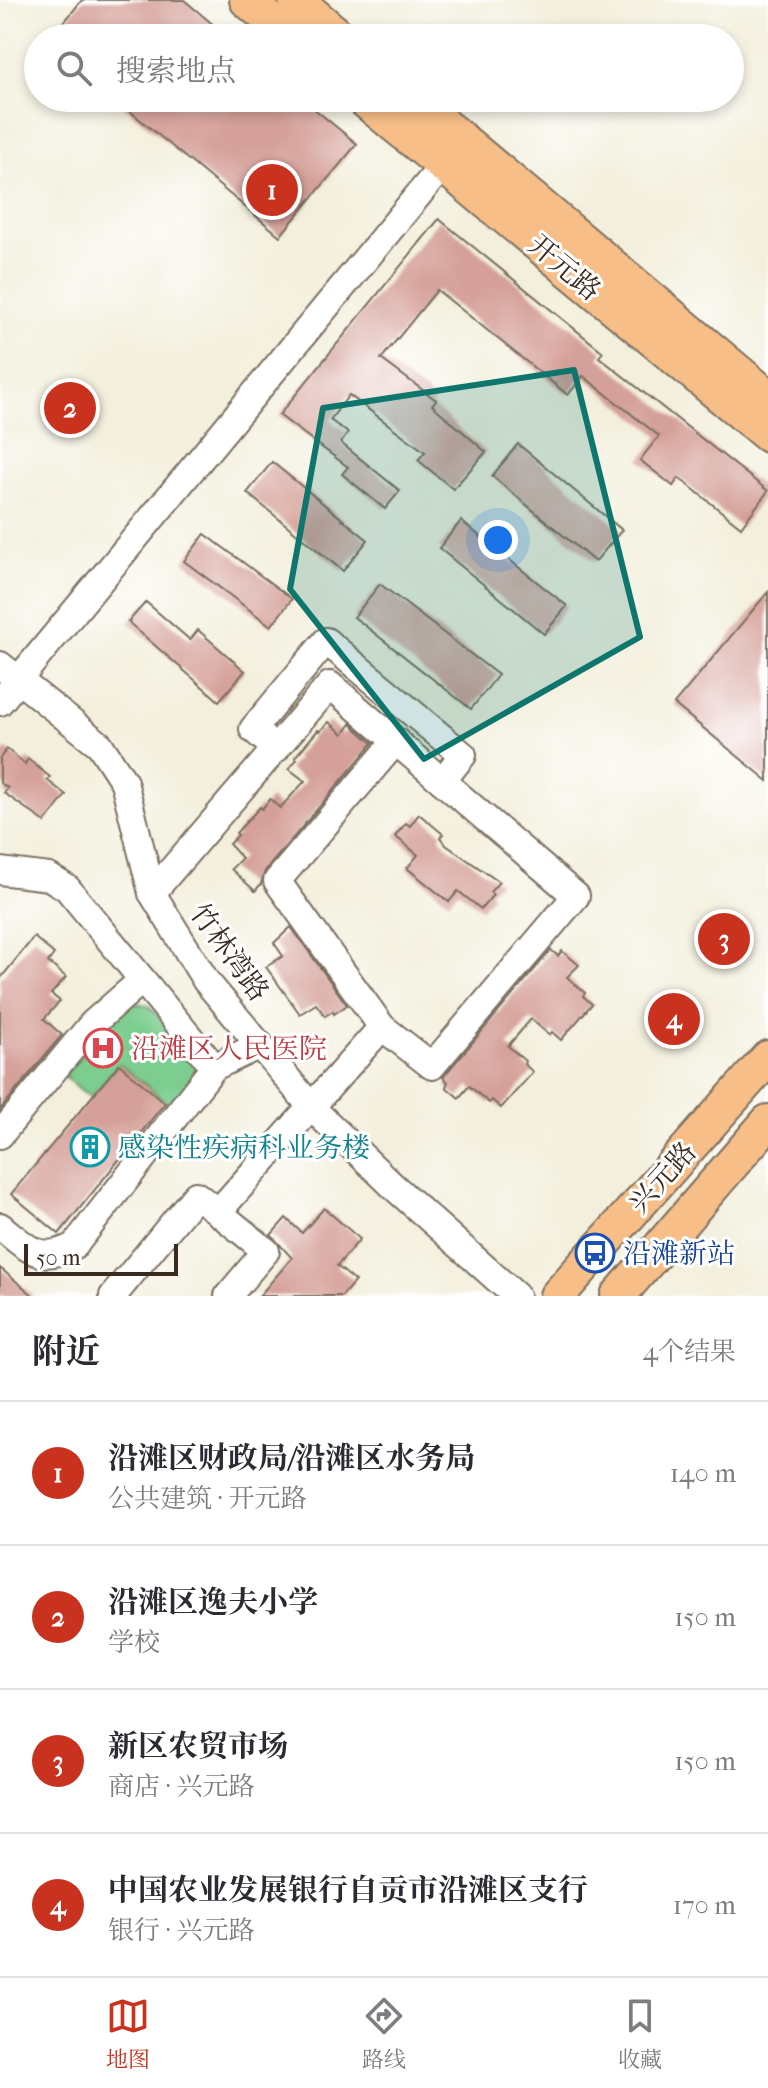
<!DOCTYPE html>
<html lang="zh">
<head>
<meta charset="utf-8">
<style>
  :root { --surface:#fff; --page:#f7f7f7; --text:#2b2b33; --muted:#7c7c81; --line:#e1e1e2; --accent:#c8321e }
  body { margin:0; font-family:"IM FELL French Canon","Noto Serif SC",serif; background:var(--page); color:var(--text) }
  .scale { position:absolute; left:24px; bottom:20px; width:154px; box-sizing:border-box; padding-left:8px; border:4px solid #3b2a1e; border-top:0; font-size:22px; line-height:28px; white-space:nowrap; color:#3b2a1e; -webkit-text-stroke:6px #fff; paint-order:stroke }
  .you { position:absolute; left:498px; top:540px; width:28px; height:28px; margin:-20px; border:6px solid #fff; border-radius:50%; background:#1a73e8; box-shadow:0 0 0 12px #1a73e833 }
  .badge { display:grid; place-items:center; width:52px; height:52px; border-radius:50%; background:var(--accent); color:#fff; font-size:26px; font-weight:700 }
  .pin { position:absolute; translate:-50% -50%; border:4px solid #fff; box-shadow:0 2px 8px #0006 }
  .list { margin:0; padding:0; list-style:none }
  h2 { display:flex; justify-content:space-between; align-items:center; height:104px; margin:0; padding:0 32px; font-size:34px }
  h2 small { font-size:26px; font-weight:400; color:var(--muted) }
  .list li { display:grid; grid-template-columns:52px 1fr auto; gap:24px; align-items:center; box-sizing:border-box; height:144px; padding:0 32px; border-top:2px solid var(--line) }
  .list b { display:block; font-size:30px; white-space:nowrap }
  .list p { margin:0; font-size:26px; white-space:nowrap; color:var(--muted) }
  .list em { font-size:26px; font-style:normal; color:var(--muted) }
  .icon { flex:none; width:44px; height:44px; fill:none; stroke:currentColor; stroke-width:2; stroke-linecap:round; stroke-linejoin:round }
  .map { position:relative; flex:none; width:768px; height:1296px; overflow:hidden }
  .search { position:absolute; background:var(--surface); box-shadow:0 4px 12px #0003; left:24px; right:24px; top:24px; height:88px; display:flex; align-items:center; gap:20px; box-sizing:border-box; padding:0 28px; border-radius:44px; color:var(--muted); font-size:30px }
  .sheet { height:680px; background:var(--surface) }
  nav { display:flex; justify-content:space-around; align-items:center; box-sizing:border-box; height:112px; border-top:2px solid var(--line); background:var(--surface); font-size:22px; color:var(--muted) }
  nav a { display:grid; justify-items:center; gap:4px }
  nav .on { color:var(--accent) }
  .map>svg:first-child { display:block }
  .green { fill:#7bcd8f; stroke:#5b7c56; stroke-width:2 }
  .building { fill:#d5a099 }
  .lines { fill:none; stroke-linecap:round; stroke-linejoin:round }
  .minor-casing { stroke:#7b6f60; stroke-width:30 }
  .major-casing { stroke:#7b6f60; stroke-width:38 }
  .minor { stroke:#fff; stroke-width:26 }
  .major { stroke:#f7be88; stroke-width:34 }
  .marked { fill:#0f766e; fill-opacity:0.2; stroke:#0f766e; stroke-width:6; stroke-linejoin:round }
  .labels { text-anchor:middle; stroke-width:6; stroke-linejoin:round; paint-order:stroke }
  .street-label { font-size:28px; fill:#3b2a1e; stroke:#fff }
  .health-label { font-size:28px; fill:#be3a42; stroke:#fff; text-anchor:start }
  .culture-label { font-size:28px; fill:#0d838f; stroke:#fff; text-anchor:start }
  .transit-label { font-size:28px; fill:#164399; stroke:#fff; text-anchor:start }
</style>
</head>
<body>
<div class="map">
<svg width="768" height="1296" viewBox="0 0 768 1296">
  <rect width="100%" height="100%" fill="#fff"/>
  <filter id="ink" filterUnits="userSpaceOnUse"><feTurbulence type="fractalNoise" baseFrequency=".0125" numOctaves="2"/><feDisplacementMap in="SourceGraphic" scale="16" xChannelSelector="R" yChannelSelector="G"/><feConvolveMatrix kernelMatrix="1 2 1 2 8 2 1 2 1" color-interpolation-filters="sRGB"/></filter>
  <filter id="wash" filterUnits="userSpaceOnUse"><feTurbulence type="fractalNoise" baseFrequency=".006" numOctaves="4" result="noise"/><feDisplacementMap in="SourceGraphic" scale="32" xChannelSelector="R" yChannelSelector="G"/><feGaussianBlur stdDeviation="1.8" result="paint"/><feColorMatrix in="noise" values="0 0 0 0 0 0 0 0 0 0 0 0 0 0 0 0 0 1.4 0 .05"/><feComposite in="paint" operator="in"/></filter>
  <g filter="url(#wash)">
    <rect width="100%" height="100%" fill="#f3efdc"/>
    <polygon class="green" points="134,1003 148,1005 202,1062 175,1109 119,1064 91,1098 64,1076 114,1016"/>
    <g id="blocks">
      <g class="building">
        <polygon points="82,0 184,0 229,38 51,38"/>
        <polygon points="114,98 301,98 357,144 280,236"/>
        <polygon points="439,219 603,352 599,357 768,491 741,527 679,478 673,486 640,460 659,436 583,376 568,395 437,290 381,359 436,400 432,405 486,452 453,489 418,460 425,452 349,395 330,420 348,433 341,443 400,491 385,509 342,474 348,467 279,415"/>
        <polygon points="518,444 622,530 595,562 492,476"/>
        <polygon points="272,462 368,540 343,571 247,493"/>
        <polygon points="461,521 567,606 544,634 439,548"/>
        <polygon points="205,534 292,599 271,626 184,561"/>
        <polygon points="380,584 498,675 471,709 354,617"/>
        <polygon points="768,592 768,781 674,704"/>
        <polygon points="146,602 190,640 198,630 245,671 219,701 128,622"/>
        <polygon points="329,722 343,734 351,724 373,743 265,871 261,884 255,891 231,869 242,858 229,844 238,835 236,833 260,807 262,809 270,799 280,808 305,781 289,769 297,759 295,757 318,730 320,731"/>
        <polygon points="7,749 25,764 28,759 50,777 47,780 66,795 45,822 4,793 8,788 0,783 0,758"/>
        <polygon points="419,814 443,834 440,837 446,845 499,882 490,892 493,895 481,909 458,891 449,902 407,868 418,855 395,836 406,823 410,826"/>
        <polygon points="291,927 347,1005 334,1014 333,1011 325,1016 316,1004 300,1014 266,967 283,956 274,943"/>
        <polygon points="34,937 54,954 48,962 66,977 51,994 60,1001 44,1019 62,1035 0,1110 0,979"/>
        <polygon points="551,950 558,956 562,951 579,965 567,977 585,993 583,996 592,1004 561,1040 552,1032 549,1035 531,1019 508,1046 525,1061 524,1064 533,1072 501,1108 492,1100 489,1103 469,1086 459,1098 446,1087 448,1082 443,1077"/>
        <polygon points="119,1064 165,1103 59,1234 11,1194"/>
        <polygon points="324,1208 360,1239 337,1266 355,1281 342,1296 259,1296 292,1258 271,1235 286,1218 302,1233"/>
        <polygon points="0,1268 34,1296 0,1296"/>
      </g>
    </g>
  </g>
  <g filter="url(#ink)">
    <use href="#blocks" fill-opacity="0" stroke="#7b6f60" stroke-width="2"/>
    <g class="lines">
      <defs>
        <g id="minor">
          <polyline points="0,665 100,745 124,782 152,893 206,981 313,1109 393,1186 516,1296"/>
          <polyline points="0,702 453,153"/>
          <polyline points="276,749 253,729 326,641 463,755 442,781"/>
          <path d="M0,871l49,6 18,11 147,179 -140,179c-35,18 -47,2 -74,-20"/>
          <polyline points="152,893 330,685 576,896 432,1066 382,1027 277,881 396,741"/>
          <polyline points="214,1067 260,1045"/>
          <polyline points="0,1135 92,1024 142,980"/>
          <polyline points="218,1212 266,1251 228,1296"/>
          <polyline points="113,1296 196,1195 218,1212 382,1027"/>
        </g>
        <g id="major">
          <polyline points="247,0 292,38"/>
          <polyline points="296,0 341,38"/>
          <polyline points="362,98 768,435"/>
          <polyline points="412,98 768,397"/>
          <polyline points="557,1296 768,1058"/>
          <polyline points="618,1296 768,1122"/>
        </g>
      </defs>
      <use href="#minor" class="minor-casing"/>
      <use href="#major" class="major-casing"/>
      <use href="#minor" class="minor"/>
      <use href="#major" class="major"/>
    </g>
  </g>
  <path class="marked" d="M574,370l66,267 -216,122 -134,-170 33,-181z"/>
  <defs>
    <symbol id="hospital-ring" viewBox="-11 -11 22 22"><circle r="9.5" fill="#fff" stroke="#e0444e" stroke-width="1.5"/><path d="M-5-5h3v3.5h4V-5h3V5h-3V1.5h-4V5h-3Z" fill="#e0444e"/></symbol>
    <symbol id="building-ring" viewBox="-11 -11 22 22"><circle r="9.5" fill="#fff" stroke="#0f9aa8" stroke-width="1.5"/><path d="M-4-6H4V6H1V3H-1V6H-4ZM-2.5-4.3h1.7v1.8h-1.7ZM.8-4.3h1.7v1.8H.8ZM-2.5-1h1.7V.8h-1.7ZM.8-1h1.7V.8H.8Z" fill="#0f9aa8"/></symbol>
    <symbol id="bus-ring" viewBox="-11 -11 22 22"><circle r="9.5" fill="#fff" stroke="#1a4fb4" stroke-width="1.5"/><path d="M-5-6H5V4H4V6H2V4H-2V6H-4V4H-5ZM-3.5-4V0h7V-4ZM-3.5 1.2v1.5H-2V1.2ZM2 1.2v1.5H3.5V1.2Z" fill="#1a4fb4"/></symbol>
  </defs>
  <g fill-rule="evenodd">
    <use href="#hospital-ring" x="81" y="1026" width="44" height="44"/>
    <use href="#building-ring" x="68" y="1125" width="44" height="44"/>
    <use href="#bus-ring" x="573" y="1231" width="44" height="44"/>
  </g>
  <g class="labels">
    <g class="street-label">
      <text transform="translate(565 267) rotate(40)" y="10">开元路</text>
      <text transform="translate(230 952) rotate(54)" y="10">竹林湾路</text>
      <text transform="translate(662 1177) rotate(-48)" y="10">兴元路</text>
    </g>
    <g class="health-label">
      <text x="131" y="1058">沿滩区人民医院</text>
    </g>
    <g class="culture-label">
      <text x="118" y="1157">感染性疾病科业务楼</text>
    </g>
    <g class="transit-label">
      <text x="623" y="1263">沿滩新站</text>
    </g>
  </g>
</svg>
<div class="scale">50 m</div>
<div class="you"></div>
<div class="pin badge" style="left:272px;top:190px">1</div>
<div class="pin badge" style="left:70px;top:408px">2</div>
<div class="pin badge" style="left:724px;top:939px">3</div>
<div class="pin badge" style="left:674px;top:1019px">4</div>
<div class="search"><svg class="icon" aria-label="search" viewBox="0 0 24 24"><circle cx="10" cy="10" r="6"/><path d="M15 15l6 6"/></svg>搜索地点</div>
</div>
<section class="sheet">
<h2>附近<small>4个结果</small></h2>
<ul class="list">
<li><span class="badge">1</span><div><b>沿滩区财政局/沿滩区水务局</b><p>公共建筑 · 开元路</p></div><em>140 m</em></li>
<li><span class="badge">2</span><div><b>沿滩区逸夫小学</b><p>学校</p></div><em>150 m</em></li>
<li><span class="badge">3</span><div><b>新区农贸市场</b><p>商店 · 兴元路</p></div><em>150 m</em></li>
<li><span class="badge">4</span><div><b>中国农业发展银行自贡市沿滩区支行</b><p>银行 · 兴元路</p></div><em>170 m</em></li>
</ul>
</section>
<nav>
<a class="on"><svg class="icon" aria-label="map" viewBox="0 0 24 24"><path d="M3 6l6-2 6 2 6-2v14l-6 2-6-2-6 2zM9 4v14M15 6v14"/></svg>地图</a>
<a><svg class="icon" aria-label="directions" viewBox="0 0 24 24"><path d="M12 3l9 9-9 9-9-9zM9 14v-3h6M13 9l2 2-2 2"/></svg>路线</a>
<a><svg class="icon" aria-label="saved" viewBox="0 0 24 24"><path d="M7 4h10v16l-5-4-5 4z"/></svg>收藏</a>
</nav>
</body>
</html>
